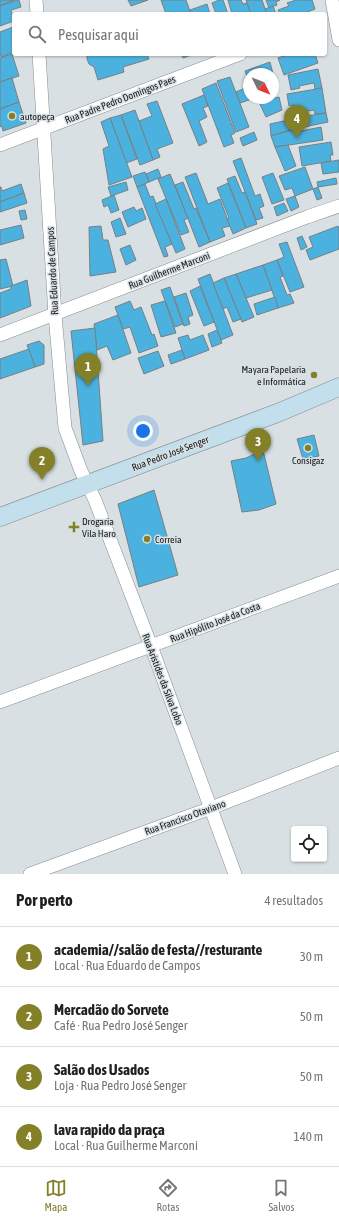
<!DOCTYPE html>
<html lang="pt">
<head>
<meta charset="utf-8">
<style>
  :root { --surface:#fff; --page:#f6f6f6; --text:#202124; --muted:#757577; --line:#e0e0e0; --accent:#848028 }
  body { margin:0; font-family:"Asap Condensed",sans-serif; background:var(--page); color:var(--text) }
  .controls { position:absolute; right:12px; bottom:12px; display:grid; overflow:hidden; border-radius:4px; box-shadow:0 1px 3px #0004 }
  .controls button { width:36px; height:36px; display:grid; place-items:center; padding:0; border:0; border-bottom:1px solid var(--line); background:var(--surface); color:var(--text); font:20px sans-serif }
  .compass { position:absolute; left:243px; top:68px; width:36px; height:36px; border-radius:50%; background:var(--surface); box-shadow:0 1px 3px #0004; rotate:133deg }
  .you { position:absolute; left:143px; top:431px; width:14px; height:14px; margin:-10px; border:3px solid #fff; border-radius:50%; background:#1a73e8; box-shadow:0 0 0 6px #1a73e833 }
  .badge { display:grid; place-items:center; width:26px; height:26px; border-radius:50%; background:var(--accent); color:#fff; font-size:13px; font-weight:700 }
  .pin { position:absolute; translate:-50% -33px; filter:drop-shadow(0 1px 2px #0008) }
  .pin::after { content:''; position:absolute; top:21px; width:14px; height:12px; background:inherit; clip-path:polygon(0 0,100% 0,50% 100%) }
  .list { margin:0; padding:0; list-style:none }
  h2 { display:flex; justify-content:space-between; align-items:center; height:52px; margin:0; padding:0 16px; font-size:17px }
  h2 small { font-size:13px; font-weight:400; color:var(--muted) }
  .list li { display:grid; grid-template-columns:26px 1fr auto; gap:12px; align-items:center; box-sizing:border-box; height:60px; padding:0 16px; border-top:1px solid var(--line) }
  .list b { display:block; font-size:15px; white-space:nowrap }
  .list p { margin:0; font-size:13px; white-space:nowrap; color:var(--muted) }
  .list em { font-size:13px; font-style:normal; color:var(--muted) }
  .icon { flex:none; width:22px; height:22px; fill:none; stroke:currentColor; stroke-width:2; stroke-linecap:round; stroke-linejoin:round }
  .map { position:relative; flex:none; width:339px; height:874px; overflow:hidden }
  .search { position:absolute; background:var(--surface); box-shadow:0 1px 3px #0004; left:12px; right:12px; top:12px; height:44px; display:flex; align-items:center; gap:10px; box-sizing:border-box; padding:0 14px; border-radius:4px; color:var(--muted); font-size:15px }
  .sheet { height:292px; background:var(--surface) }
  nav { display:flex; justify-content:space-around; align-items:center; box-sizing:border-box; height:56px; border-top:1px solid var(--line); background:var(--surface); font-size:11px; color:var(--muted) }
  nav a { display:grid; justify-items:center; gap:2px }
  nav .on { color:var(--accent) }
  .map>svg:first-child { display:block }
  .building { fill:#4bb2df; stroke:#787f83 }
  .lines { fill:none; stroke-linecap:round; stroke-linejoin:round }
  .minor-casing { stroke:#868d91; stroke-width:14 }
  .secondary-casing { stroke:#868d91; stroke-width:19 }
  .minor { stroke:#fff; stroke-width:13 }
  .secondary { stroke:#c2dfeb; stroke-width:18 }
  .poi-dot { fill:#848028; stroke:#d8e0e4; stroke-width:1.5 }
  .labels { text-anchor:middle; stroke-width:3; stroke-linejoin:round; paint-order:stroke }
  .street-label { font-size:10px; fill:#15181a; stroke:#d8e0e4 }
  .poi-label { font-size:10px; fill:#15181a; stroke:#d8e0e4; text-anchor:start }
</style>
</head>
<body>
<div class="map">
<svg width="339" height="874" viewBox="0 0 339 874">
  <rect width="100%" height="100%" fill="#d8e0e4"/>
  <g class="building">
    <polygon points="0,0 14,0 0,6"/>
    <polygon points="17,0 19,0 21,7 11,10 14,21 0,26 0,6"/>
    <polygon points="128,0 148,0 131,6"/>
    <polygon points="161,0 186,0 191,14 166,14"/>
    <polygon points="219,0 223,0 228,14 216,14 212,3"/>
    <polygon points="228,0 241,0 243,4 247,3 251,14 232,14"/>
    <polygon points="246,0 262,0 267,14 251,14"/>
    <polygon points="266,0 280,0 276,2 277,5 269,8"/>
    <polygon points="296,0 312,0 315,9 302,14 280,14 278,10 289,6 287,3"/>
    <polygon points="207,4 210,14 191,14 190,10"/>
    <polygon points="273,6 276,14 267,14 265,9"/>
    <polygon points="13,27 14,52 1,57 0,52 0,32"/>
    <polygon points="12,54 19,76 0,82 0,58"/>
    <polygon points="87,54 147,54 149,59 123,67 124,72 98,80 94,67 89,64 87,59"/>
    <polygon points="181,54 194,54 183,58"/>
    <polygon points="290,54 315,54 318,63 284,75 278,58"/>
    <polygon points="270,62 273,74 249,74 249,81 245,71"/>
    <polygon points="318,69 322,88 315,89 314,83 299,86 300,88 291,90 288,75"/>
    <polygon points="230,77 249,127 236,132 217,81"/>
    <polygon points="12,78 19,102 0,109 0,82"/>
    <polygon points="216,83 235,133 231,135 234,143 224,147 202,89"/>
    <polygon points="247,87 249,91 249,98 252,99 240,103 236,92"/>
    <polygon points="322,88 326,113 315,114 314,110 296,113 295,105 289,106 287,94"/>
    <polygon points="204,95 208,106 203,108 207,117 199,121 207,142 199,146 182,104"/>
    <polygon points="279,97 282,110 266,117 257,98 269,99"/>
    <polygon points="157,101 173,143 157,149 160,157 153,160 139,121 152,116 147,104"/>
    <polygon points="19,102 26,123 3,131 2,126 0,127 0,109"/>
    <polygon points="135,110 153,160 140,165 121,115"/>
    <polygon points="326,113 328,122 295,129 294,118"/>
    <polygon points="121,115 137,159 126,163 110,118"/>
    <polygon points="110,118 132,177 109,185 103,149 109,146 101,122"/>
    <polygon points="288,120 290,130 271,136 270,124"/>
    <polygon points="321,127 323,140 275,147 271,136 295,129 296,132"/>
    <polygon points="254,132 257,140 243,146 240,138"/>
    <polygon points="331,142 333,155 330,155 331,161 302,166 299,147"/>
    <polygon points="288,145 296,166 285,171 275,147"/>
    <polygon points="241,158 255,196 260,194 264,206 259,208 263,218 256,220 233,161"/>
    <polygon points="339,160 339,172 323,174 321,163"/>
    <polygon points="305,167 313,189 295,196 292,188 285,190 279,176"/>
    <polygon points="158,169 161,177 149,182 146,174"/>
    <polygon points="145,172 149,182 137,187 133,176"/>
    <polygon points="196,173 208,204 220,199 230,226 222,228 225,236 210,242 185,177"/>
    <polygon points="273,173 284,200 272,204 262,177"/>
    <polygon points="170,174 188,218 184,220 189,232 181,235 158,179"/>
    <polygon points="235,176 242,193 245,192 257,224 246,228 227,179"/>
    <polygon points="336,178 337,184 318,187 317,182"/>
    <polygon points="126,182 128,190 111,196 108,187"/>
    <polygon points="183,182 194,209 196,208 210,242 199,247 175,185"/>
    <polygon points="228,183 246,228 233,234 227,219 229,218 217,188"/>
    <polygon points="21,184 24,193 0,202 0,187 1,187 2,191"/>
    <polygon points="145,184 150,197 153,196 172,244 165,247 168,256 164,257 137,187"/>
    <polygon points="318,187 322,198 317,200 313,189"/>
    <polygon points="24,193 27,203 0,212 0,202"/>
    <polygon points="114,195 119,210 111,213 108,205 104,207 102,200"/>
    <polygon points="295,196 299,207 291,211 286,199"/>
    <polygon points="166,199 185,249 176,253 155,204"/>
    <polygon points="284,203 288,211 277,216 274,207"/>
    <polygon points="134,207 136,211 142,208 146,219 128,227 122,212"/>
    <polygon points="25,210 27,219 21,220 19,211"/>
    <polygon points="120,218 126,234 116,237 111,222"/>
    <polygon points="21,225 24,238 0,245 0,230"/>
    <polygon points="101,226 103,240 108,240 116,272 90,276 89,227"/>
    <polygon points="338,226 339,229 339,249 310,260 306,250 313,247 309,237"/>
    <polygon points="302,236 307,247 301,250 297,238"/>
    <polygon points="287,242 304,287 290,292 277,260 284,257 279,244"/>
    <polygon points="130,245 136,260 126,265 120,249"/>
    <polygon points="6,259 13,286 0,289 0,260"/>
    <polygon points="277,260 283,276 280,277 287,295 290,294 294,303 278,308 263,265"/>
    <polygon points="263,265 272,290 246,298 236,274"/>
    <polygon points="210,274 233,335 221,340 198,279"/>
    <polygon points="236,274 254,317 242,322 224,278"/>
    <polygon points="224,278 241,319 233,322 227,307 223,309 213,283"/>
    <polygon points="27,280 31,306 0,318 0,293 11,289 11,286"/>
    <polygon points="200,286 214,322 204,326 190,291"/>
    <polygon points="170,287 183,324 175,327 161,290"/>
    <polygon points="186,293 193,315 188,317 190,324 184,326 174,297"/>
    <polygon points="275,297 278,308 257,315 254,304"/>
    <polygon points="130,301 134,310 141,307 152,335 154,334 158,346 139,353 130,327 123,329 115,307"/>
    <polygon points="165,301 176,333 161,337 151,305"/>
    <polygon points="118,315 131,353 113,360 107,346 97,350 94,324"/>
    <polygon points="95,328 103,441 83,445 71,331"/>
    <polygon points="217,330 222,343 212,347 208,334"/>
    <polygon points="188,335 190,340 203,335 209,350 185,359 178,338"/>
    <polygon points="39,341 44,345 44,364 35,367 27,345"/>
    <polygon points="29,349 35,367 0,379 0,359"/>
    <polygon points="182,350 185,359 171,364 168,355"/>
    <polygon points="158,351 164,366 144,374 138,358"/>
    <polygon points="314,435 319,456 303,459 297,439"/>
    <polygon points="263,450 276,504 259,510 242,512 231,461 246,458"/>
    <polygon points="154,490 178,575 139,587 118,504"/>
  </g>
  <g class="lines">
    <defs>
      <g id="minor">
        <polyline points="36,0 37,14"/>
        <polyline points="332,0 339,40"/>
        <polyline points="39,54 55,315 65,428 81,471 95,500 151,646 235,874"/>
        <polyline points="0,145 240,54"/>
        <polyline points="0,335 307,217 339,206"/>
        <polyline points="0,702 339,576"/>
        <polyline points="30,874 211,808 339,758"/>
      </g>
      <polyline id="secondary" points="0,517 280,412 339,387"/>
    </defs>
    <use href="#minor" class="minor-casing"/>
    <use href="#secondary" class="secondary-casing"/>
    <use href="#minor" class="minor"/>
    <use href="#secondary" class="secondary"/>
  </g>
  <g class="poi-dot">
    <circle cx="12" cy="116" r="4"/>
    <circle cx="314" cy="375" r="4"/>
    <circle cx="308" cy="448" r="4"/>
    <path d="M72 521h4v4h4v4h-4v4h-4v-4h-4v-4h4z"/>
    <circle cx="147" cy="539" r="4"/>
  </g>
  <g class="labels">
    <g class="street-label">
      <text transform="translate(120 99) rotate(-21)" y="4">Rua Padre Pedro Domingos Paes</text>
      <text transform="translate(169 270) rotate(-21)" y="4">Rua Guilherme Marconi</text>
      <text transform="translate(52 271) rotate(-93)" y="4">Rua Eduardo de Campos</text>
      <text transform="translate(170 453) rotate(-21)" y="4">Rua Pedro José Senger</text>
      <text transform="translate(215 622) rotate(-21)" y="4">Rua Hipólito José da Costa</text>
      <text transform="translate(163 679) rotate(69)" y="4">Rua Aristides da Silva Lobo</text>
      <text transform="translate(185 817) rotate(-20)" y="4">Rua Francisco Otaviano</text>
    </g>
    <g class="poi-label">
      <text x="20" y="120">autopeça</text>
      <text x="306" y="373" text-anchor="end">Mayara Papelaria<tspan x="306" dy="12">e Informática</tspan></text>
      <text x="308" y="464" text-anchor="middle">Consigaz</text>
      <text x="82" y="525">Drogaria<tspan x="82" dy="12">Vila Haro</tspan></text>
      <text x="155" y="543">Correia</text>
    </g>
  </g>
</svg>
<div class="controls">
<button><svg class="icon" aria-label="locate" viewBox="0 0 24 24"><circle cx="12" cy="12" r="6"/><path d="M12 2v4M12 18v4M2 12h4M18 12h4"/></svg></button>
</div>
<svg class="compass" viewBox="-18 -18 36 36"><path d="M0-13l5 13h-10z" fill="#e53935"/><path d="M0 13l5-13h-10z" fill="#757577"/></svg>
<div class="you"></div>
<div class="pin badge" style="left:88px;top:386px">1</div>
<div class="pin badge" style="left:42px;top:480px">2</div>
<div class="pin badge" style="left:258px;top:461px">3</div>
<div class="pin badge" style="left:297px;top:138px">4</div>
<div class="search"><svg class="icon" aria-label="search" viewBox="0 0 24 24"><circle cx="10" cy="10" r="6"/><path d="M15 15l6 6"/></svg>Pesquisar aqui</div>
</div>
<section class="sheet">
<h2>Por perto<small>4 resultados</small></h2>
<ul class="list">
<li><span class="badge">1</span><div><b>academia//salão de festa//resturante</b><p>Local · Rua Eduardo de Campos</p></div><em>30 m</em></li>
<li><span class="badge">2</span><div><b>Mercadão do Sorvete</b><p>Café · Rua Pedro José Senger</p></div><em>50 m</em></li>
<li><span class="badge">3</span><div><b>Salão dos Usados</b><p>Loja · Rua Pedro José Senger</p></div><em>50 m</em></li>
<li><span class="badge">4</span><div><b>lava rapido da praça</b><p>Local · Rua Guilherme Marconi</p></div><em>140 m</em></li>
</ul>
</section>
<nav>
<a class="on"><svg class="icon" aria-label="map" viewBox="0 0 24 24"><path d="M3 6l6-2 6 2 6-2v14l-6 2-6-2-6 2zM9 4v14M15 6v14"/></svg>Mapa</a>
<a><svg class="icon" aria-label="directions" viewBox="0 0 24 24"><path d="M12 3l9 9-9 9-9-9zM9 14v-3h6M13 9l2 2-2 2"/></svg>Rotas</a>
<a><svg class="icon" aria-label="saved" viewBox="0 0 24 24"><path d="M7 4h10v16l-5-4-5 4z"/></svg>Salvos</a>
</nav>
</body>
</html>
